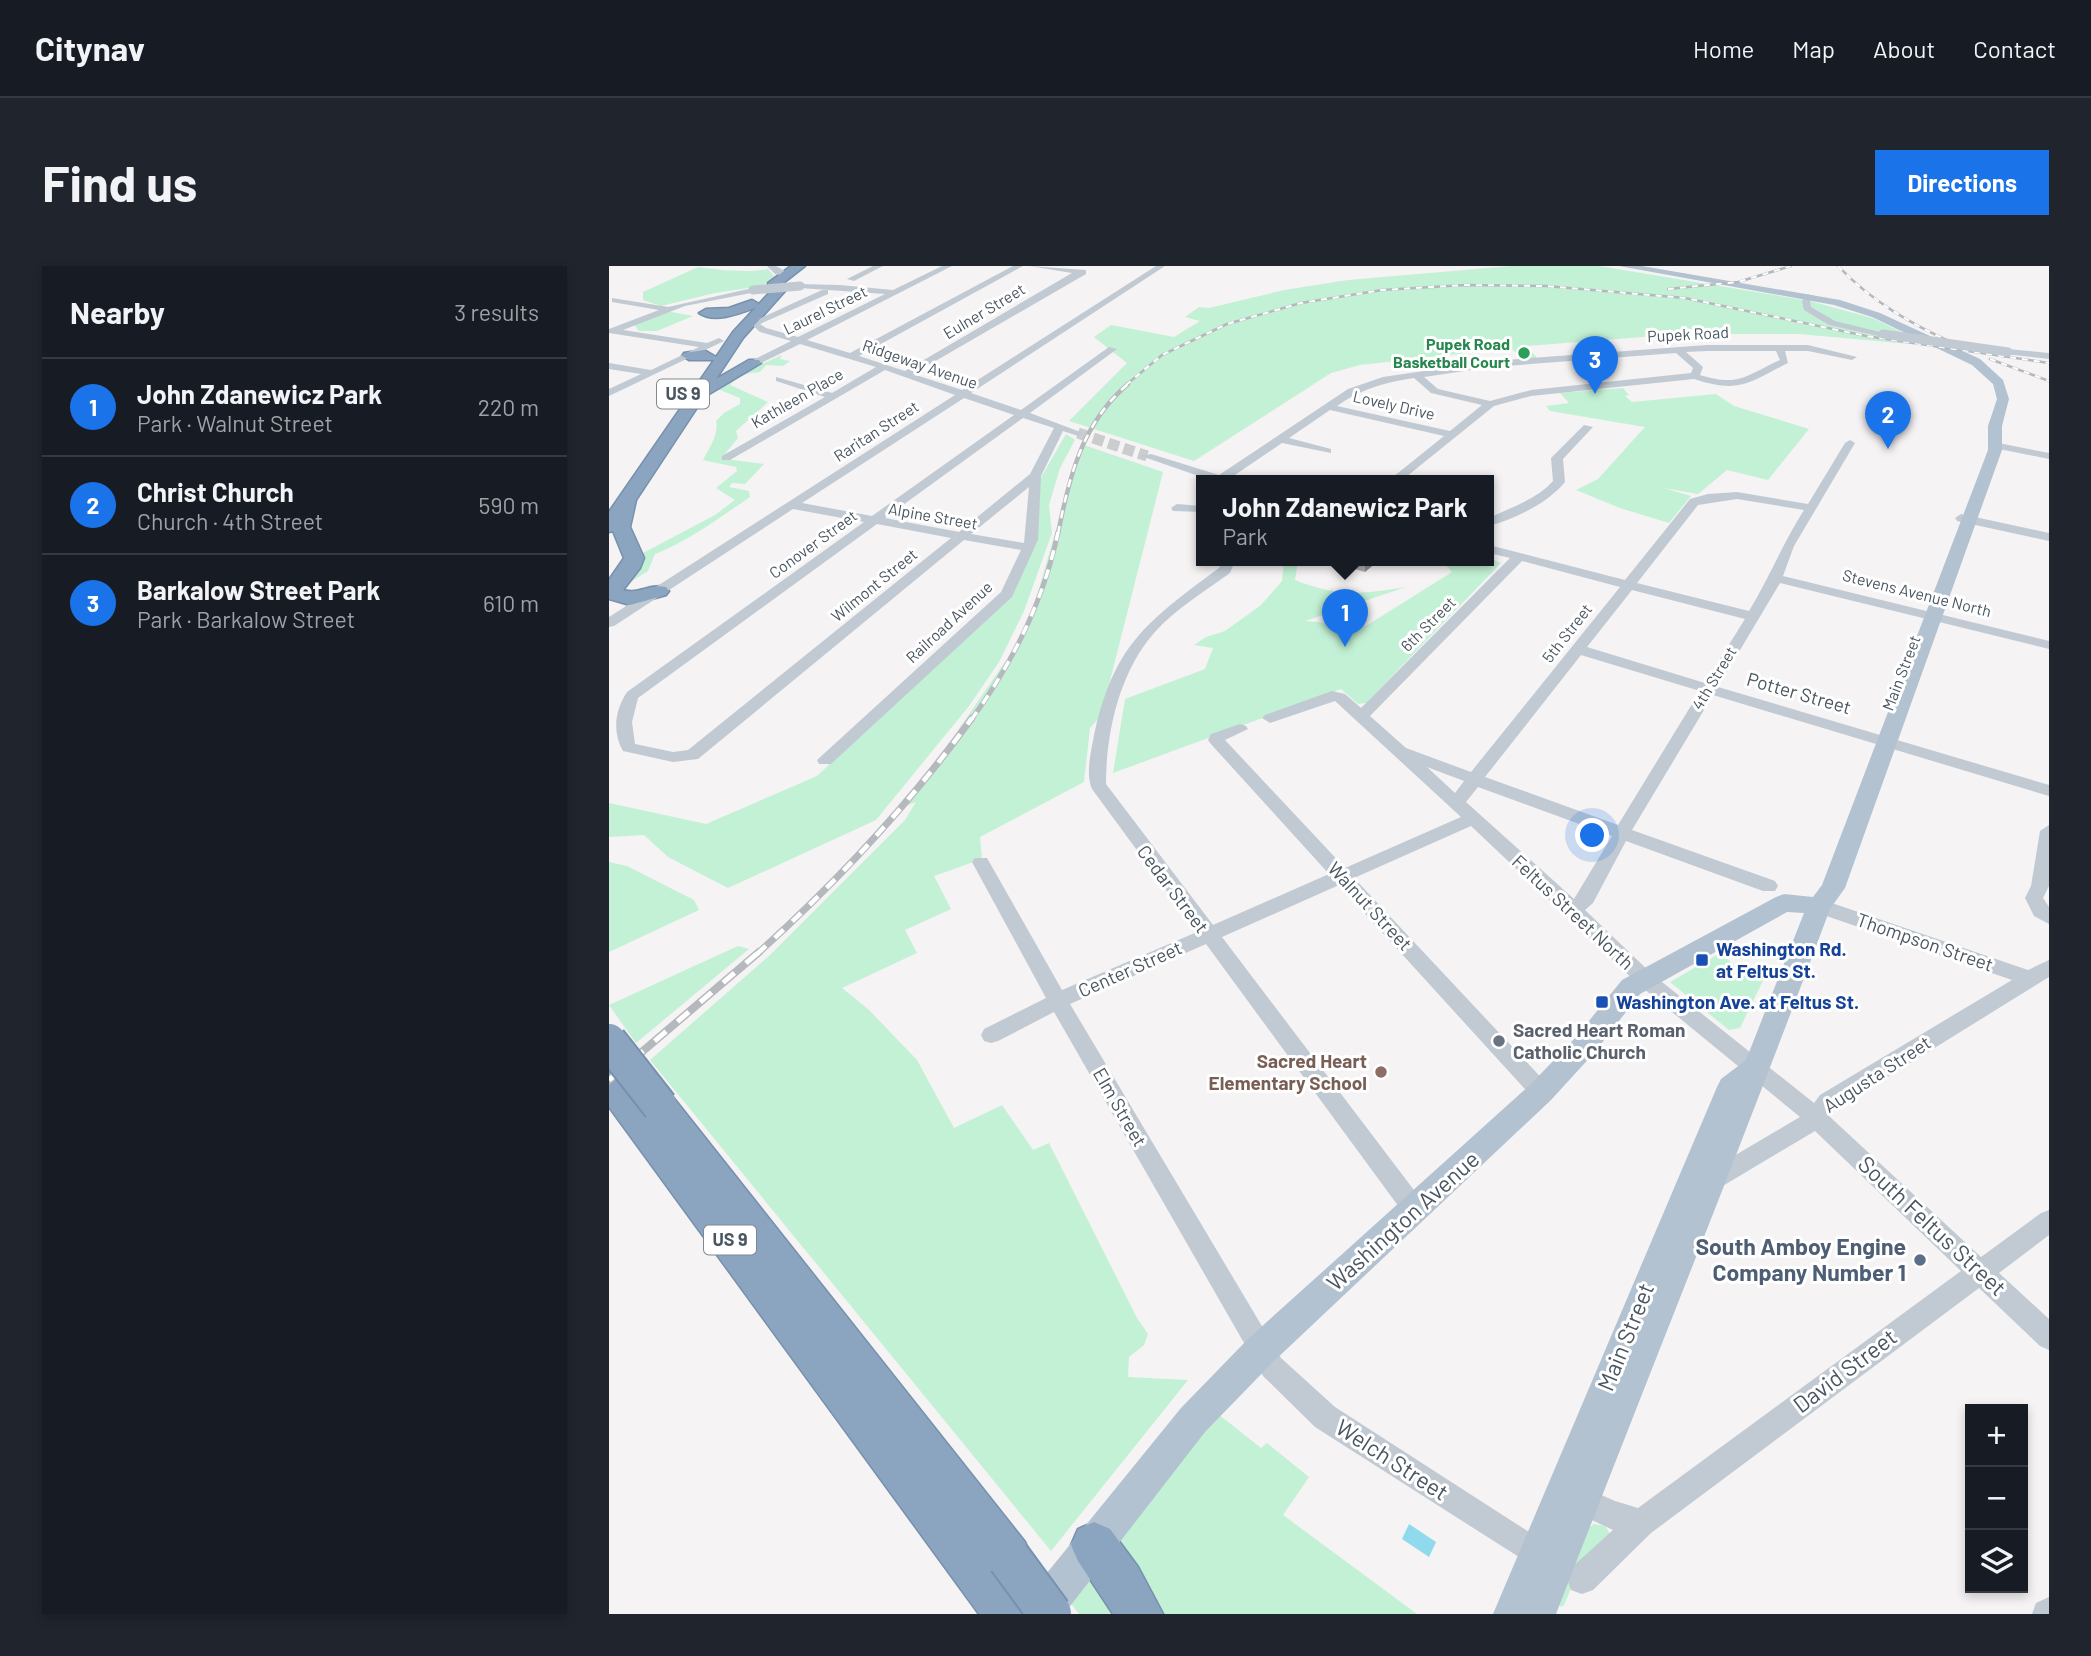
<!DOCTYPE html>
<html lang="en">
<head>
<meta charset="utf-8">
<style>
  :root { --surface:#171b24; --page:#20242c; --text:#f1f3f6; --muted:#9ea1a6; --line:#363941; --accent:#1a73e8 }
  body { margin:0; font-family:Barlow,sans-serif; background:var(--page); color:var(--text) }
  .controls { position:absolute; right:21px; bottom:21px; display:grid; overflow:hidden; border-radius:0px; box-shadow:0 4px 10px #0003 }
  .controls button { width:63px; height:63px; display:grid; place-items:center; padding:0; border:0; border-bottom:2px solid var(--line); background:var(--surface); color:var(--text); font:35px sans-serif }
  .you { position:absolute; left:984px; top:570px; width:24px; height:24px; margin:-18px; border:5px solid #fff; border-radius:50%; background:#1a73e8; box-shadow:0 0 0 10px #1a73e833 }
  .badge { display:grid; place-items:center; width:46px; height:46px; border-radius:50%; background:var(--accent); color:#fff; font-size:23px; font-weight:700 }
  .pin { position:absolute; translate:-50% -58px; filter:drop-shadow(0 2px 4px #0008) }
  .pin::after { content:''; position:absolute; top:37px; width:24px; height:21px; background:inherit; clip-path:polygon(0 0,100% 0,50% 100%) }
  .popup { position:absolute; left:587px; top:209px; width:298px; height:91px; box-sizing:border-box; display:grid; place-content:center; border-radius:0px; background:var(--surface); filter:drop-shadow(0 2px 5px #0005); font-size:23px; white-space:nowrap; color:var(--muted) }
  .popup b { font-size:26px; color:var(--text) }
  .popup::after { content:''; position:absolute; left:50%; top:100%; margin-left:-14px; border:14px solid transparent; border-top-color:var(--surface) }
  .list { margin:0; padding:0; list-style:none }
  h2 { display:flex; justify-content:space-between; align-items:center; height:91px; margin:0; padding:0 28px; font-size:30px }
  h2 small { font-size:23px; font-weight:400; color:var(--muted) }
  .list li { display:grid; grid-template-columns:46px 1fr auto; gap:21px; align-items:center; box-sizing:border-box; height:98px; padding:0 28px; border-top:2px solid var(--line) }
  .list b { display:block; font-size:26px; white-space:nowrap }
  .list p { margin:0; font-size:23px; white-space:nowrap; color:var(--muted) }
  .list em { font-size:23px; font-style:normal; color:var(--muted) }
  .icon { flex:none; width:38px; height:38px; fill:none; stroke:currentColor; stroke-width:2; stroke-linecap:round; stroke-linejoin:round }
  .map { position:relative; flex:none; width:1440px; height:1348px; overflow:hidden; border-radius:0px }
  header { display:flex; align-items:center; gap:42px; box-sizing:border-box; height:98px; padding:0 35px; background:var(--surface); border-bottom:2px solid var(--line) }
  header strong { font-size:33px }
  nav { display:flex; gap:38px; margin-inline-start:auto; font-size:24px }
  .intro { display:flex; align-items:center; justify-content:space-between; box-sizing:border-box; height:168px; padding:0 42px }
  h1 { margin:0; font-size:49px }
  .button { padding:18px 32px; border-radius:0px; background:var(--accent); color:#fff; font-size:24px; font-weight:700 }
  main { display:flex; gap:42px; padding:0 42px }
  aside { flex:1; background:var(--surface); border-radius:0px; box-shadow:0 4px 10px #0003 }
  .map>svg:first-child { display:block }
  .green { fill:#c3f1d5 }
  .water { fill:#90daee }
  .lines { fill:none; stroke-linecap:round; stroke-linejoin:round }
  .minor-tunnel { stroke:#caccce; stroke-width:11; stroke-dasharray:11 5; stroke-linecap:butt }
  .highway-casing { stroke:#7690ad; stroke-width:3 }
  .minor { fill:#c1cad2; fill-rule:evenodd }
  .major { fill:#b3c2d1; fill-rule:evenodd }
  .highway { fill:#8ba5c1; fill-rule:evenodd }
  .rail-far4-casing { stroke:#b5b8bd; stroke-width:2.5 }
  .rail-far3-casing { stroke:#b5b8bd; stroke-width:4.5 }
  .rail-far2-casing { stroke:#b5b8bd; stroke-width:5 }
  .rail-far1-casing { stroke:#b5b8bd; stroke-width:7 }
  .rail-casing { stroke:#b5b8bd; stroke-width:8 }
  .rail-far4 { stroke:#fff; stroke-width:2; stroke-dasharray:6; stroke-linecap:butt }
  .rail-far3 { stroke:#fff; stroke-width:2.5; stroke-dasharray:8; stroke-linecap:butt }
  .rail-far2 { stroke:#fff; stroke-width:3.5; stroke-dasharray:10; stroke-linecap:butt }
  .rail-far1 { stroke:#fff; stroke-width:4.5; stroke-dasharray:12; stroke-linecap:butt }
  .rail { stroke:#fff; stroke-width:5; stroke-dasharray:15; stroke-linecap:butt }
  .highway-bridge-far1-casing { stroke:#7690ad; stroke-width:38; stroke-linecap:butt }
  .highway-bridge-casing { stroke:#7690ad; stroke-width:46; stroke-linecap:butt }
  .minor-bridge { stroke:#c1cad2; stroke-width:9 }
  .highway-bridge-far1 { stroke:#8ba5c1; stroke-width:34 }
  .highway-bridge { stroke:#8ba5c1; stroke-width:42 }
  .wall { fill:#b0b2b7 }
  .shaded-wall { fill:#909195 }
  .leisure-dot { fill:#2e9e5b; stroke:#fff; stroke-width:2.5 }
  .transit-dot { fill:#1a4fb4; stroke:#fff; stroke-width:2.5 }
  .worship-dot { fill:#6b7280; stroke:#fff; stroke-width:2.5 }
  .education-dot { fill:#8d6e63; stroke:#fff; stroke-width:2.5 }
  .service-dot { fill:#5c6f8a; stroke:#fff; stroke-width:2.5 }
  .labels { text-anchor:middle; stroke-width:6; stroke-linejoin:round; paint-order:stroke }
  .far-street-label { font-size:16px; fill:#4a5661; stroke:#fff }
  .far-leisure-label { font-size:16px; font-weight:bold; fill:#27864d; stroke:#fff; text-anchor:end }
  .shield { fill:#fff; stroke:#808990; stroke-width:2 }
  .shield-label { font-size:18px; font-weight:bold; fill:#4a5661 }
  .street-label { font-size:19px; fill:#4a5661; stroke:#fff }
  .transit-label { font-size:19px; font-weight:bold; fill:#164399; stroke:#fff; text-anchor:start }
  .worship-label { font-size:19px; font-weight:bold; fill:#5b616d; stroke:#fff; text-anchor:start }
  .education-label { font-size:19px; font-weight:bold; fill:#785e54; stroke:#fff; text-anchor:end }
  .near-street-label { font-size:23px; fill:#4a5661; stroke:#fff }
  .near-service-label { font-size:23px; font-weight:bold; fill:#4e5e75; stroke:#fff; text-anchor:end }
</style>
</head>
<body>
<header>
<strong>Citynav</strong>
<nav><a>Home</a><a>Map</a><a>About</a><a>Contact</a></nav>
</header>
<div class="intro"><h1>Find us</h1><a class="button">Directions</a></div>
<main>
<aside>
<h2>Nearby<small>3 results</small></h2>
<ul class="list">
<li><span class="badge">1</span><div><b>John Zdanewicz Park</b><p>Park · Walnut Street</p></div><em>220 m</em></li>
<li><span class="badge">2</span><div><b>Christ Church</b><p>Church · 4th Street</p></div><em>590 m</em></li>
<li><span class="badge">3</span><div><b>Barkalow Street Park</b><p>Park · Barkalow Street</p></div><em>610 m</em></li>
</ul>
</aside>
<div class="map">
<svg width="1440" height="1348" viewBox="0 0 1440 1348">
  <rect width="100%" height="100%" fill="#f5f3f3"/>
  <g class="green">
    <polygon points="902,0 990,0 1201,35 1263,52 1323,80 1190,68 1072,68 918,80 928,92 913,93 902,82 751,99 722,107 585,195 460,155 518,97 485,71 502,59 565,71 591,55 576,51 590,41 600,42 675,24 739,14"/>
    <path d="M89,1c21,3 49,6 70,2l6,7 -12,10 -47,7 -54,13 -18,-6v-8z"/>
    <polygon points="57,45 84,50 48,65 30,65 25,58"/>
    <path d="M173,89l-2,4 10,2 -7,5 -17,-1 -6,7c-14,1 -21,3 -30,13l38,17 -32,29 2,7 -14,17 1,4 39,5 -19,20 -13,-1 -3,4 20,4 1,6c-31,21 -61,44 -95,57l-7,17 -27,17 22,-35 72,-38 20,-15 -19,-12 21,-17 -1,-4 -33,-7c6,-12 16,-25 13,-39l8,-8 16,-9v-6l-25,-10 13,-9z"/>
    <polygon points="1014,122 1020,129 1016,130 1023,136 1107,128 1125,140 1200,163 1159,214 1118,204 1089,228 1055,222 1082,230 1060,257 1011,242 967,224 989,213 1036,161 941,145 937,140 960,137 951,127"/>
    <polygon points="457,168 466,174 451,202 440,239 443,267 415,345 390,396 360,440 267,554 119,622 59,591 35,569 0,571 0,537 97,558 208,510 399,331 428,277 430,215"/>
    <polygon points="472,178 554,206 492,450 481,462 475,516 371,571 373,593 325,610 342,643 296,664 308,687 233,722 260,744 308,794 345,862 393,839 424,884 440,877 528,1052 539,1068 535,1079 520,1091 519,1111 579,1114 442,1285 41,794 161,689 296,554 307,536 297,540 418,364"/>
    <path d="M880,292l12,5 -135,140 -8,1 -17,-15 -228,84 12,-74 80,-30 8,-21 -19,-3 12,-8 19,-6 36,-26 21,-24 2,-20h14l-3,19c42,17 67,14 111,7l-101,34 61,5 86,-54 -9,-10 46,-1z"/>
    <polygon points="0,596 18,600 85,634 90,644 0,686"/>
    <polygon points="129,680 140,683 27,777 0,739"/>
    <polygon points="1111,687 1138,710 1154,701 1159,704 1131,762 1120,764 1061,716"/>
    <polygon points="599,1140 652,1182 658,1177 700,1211 674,1249 808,1348 470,1348 450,1322"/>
    <polygon points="985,1258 996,1260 1002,1269 973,1296 955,1339 952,1341 950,1339 977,1264"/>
  </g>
  <polygon class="water" points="800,1258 827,1276 820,1291 793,1273"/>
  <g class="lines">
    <polyline class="minor-tunnel" points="469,167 538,190"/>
    <defs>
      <g id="highway">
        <path d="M182,0h14l-27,21 7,4 -42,47 -27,41 33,-19h10l2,3 -57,34 -68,103 -6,27 14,31 -4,10 -17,22c15,5 28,-7 43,-3l3,4 -3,4 -36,10 -21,-6v-19l15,-22 -11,-27 -4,1v-20l105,-152h-25l-7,-4 2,-3 20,-3 12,7 17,-25 40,-43h-5v-6z"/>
        <path d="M143,34l7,4 -2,3c-16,6 -43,17 -58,6l7,-4 23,-1z"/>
        <polygon points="0,801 12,805 36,836 39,830 51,825 63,830 416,1276 423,1292 416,1308 403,1314 416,1331 423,1348 370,1348 0,841"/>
        <polygon points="485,1256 501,1263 529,1301 554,1348 504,1348 469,1295 462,1279 469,1263"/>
      </g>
    </defs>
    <use href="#highway" class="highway-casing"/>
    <g class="minor">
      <polygon points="158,0 167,0 181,8 177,10 166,8"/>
      <polygon points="264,0 274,0 245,15 238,13"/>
      <path d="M333,0h10l-145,74 43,13 163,-87h10l-164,90 46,15 167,-98 -43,-7 57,4v4l-173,100 49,16 194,-124h9l-194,127 50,17 88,-63 8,2 -87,64 53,20 -5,3 -15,-5 -22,45 -3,64 -26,57 -181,167h-12l-2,-4 184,-168 20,-42 -57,-10 -266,219 -25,3 -50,-11c-11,-19 -8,-41 4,-59l237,-170 -71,-13 -179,117 -5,1v-10l346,-222 -70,-25 -155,90h-8v-4l103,-59 -49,-16v-4l56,16 44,-26 -76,-23 -43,21h-6v-4l40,-20 -31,-9 -10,-9 72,-33h6v4l-68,30 6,4 32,9 87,-43 -85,-6 -3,-4 43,1 53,5zM355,132l50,17 -142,101 -70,-13zM414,152l31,10 -24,46 -71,58 -74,-14zM420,221l-5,56 -53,-9zM268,258l74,14 -263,212 -15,2 -38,-8 -3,-22 6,-24z"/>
      <polygon points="144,22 147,26 76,40 14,64 98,77 110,72 115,75 0,130 0,123 32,108 0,103 0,97 42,104 90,81 0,67 0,63 50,44 3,36 3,32 59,41"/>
      <polygon points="1198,28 1205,30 1201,35 1202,41 1226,55 1279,68 1274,71 1220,59 1195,44 1193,35"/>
      <path d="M1098,79h101l49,12 -5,3 -44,-9h-23l3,12c-40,20 -48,31 -94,16l-163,17 -37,10 -93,75h-13l56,-45 -114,-26 -41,28 42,11v4l-49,-10 -53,36 2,2h-18l-72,-25 10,-2 68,21 129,-86 35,-12 109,-16zM1098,85h69l4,9c-35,16 -41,27 -80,15l3,-8 -17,-15zM1067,87l17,15 -2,5 -160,17 -41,11 -52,-12 -14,-12 68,-10zM805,112l17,15 51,12 -32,26 -113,-25c24,-17 48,-24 77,-28z"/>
      <polygon points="1399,83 1440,87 1440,93 1396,88 1396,84"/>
      <path d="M975,159l9,2 -30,32 2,23c-17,21 -50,37 -76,44v-8c22,-11 47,-18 64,-37l-2,-23z"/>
      <path d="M1241,174l5,3 -61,103 -11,30 266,65v8l-269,-66 -62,104 331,98v11l-336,-101 -81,135 143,51 3,5 -3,5h-12l-137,-50 -33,62 -8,7 67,64 162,129 6,-8 192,-115 -200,-69 -2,-5 2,-5h14l202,69 21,-10v17l-213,132 -7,7 152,141 60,-44 8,-3v25l-50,38 50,46v31l-9,-4 -61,-58 -328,245 -58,57 -11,4 -11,-4 -4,-11 4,-11 42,-38 -49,-23 -4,-10 4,-10 10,-4 41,18 23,7 323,-237 -146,-140 -99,59 -8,4 -8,-4 -4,-7 4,-7 100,-59 -162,-133 -167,-158 -117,52 195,208 3,6 -3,6 -8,3 -8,-3 -194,-213 -117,52 201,265 4,8 -4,8 -8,3 -8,-3 -201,-274 -136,60 211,354 54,49 211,136 5,10 -5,10 -10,5 -221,-141 -52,-51 -209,-364 -56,29 -7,2 -7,-2 -3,-6 3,-6 62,-31 -74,-136 3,-4h12l75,132 135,-58 -105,-143c-6,-13 -2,-34 1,-48 19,-95 53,-119 126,-173l3,-7h13l-5,12c-26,19 -55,36 -76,60 -35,40 -48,100 -48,151l107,141 116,-51 -119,-131 -2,-3 3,-6 29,-10 6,2 2,3 -23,11 120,128 116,-51 -126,-116 -65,22 -8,-5 3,-3 67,-24 13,3 16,14 149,-150 -21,-5v-8l136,35 65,-81 18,-5 29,-2 71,12 37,-61zM1128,233l67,11c-21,33 -35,68 -55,101l-112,-28 61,-78zM913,295l98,26 -149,185 -65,-24 -36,-32zM1023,324l113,29 -40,64 -118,-36zM972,389l119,36 -82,134 -133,-48zM818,501l37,14 -9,12zM869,521l134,49 -38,63 -108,-97z"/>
      <polygon points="1384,176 1440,187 1440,193 1380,181 1379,179"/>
      <polygon points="568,238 592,240 592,246 564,245 562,242"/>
      <polygon points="1352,248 1440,267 1440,275 1348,255 1346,252"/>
      <polygon points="1440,559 1440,620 1434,632 1440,641 1440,658 1425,650 1416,632 1422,620 1431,565"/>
      <polygon points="1440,1331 1440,1348 1423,1348 1427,1337"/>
    </g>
    <path class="major" d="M1010,0h23l198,34 40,13 100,46 23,21 6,19 -7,27v24l-157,438 -15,21c-88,236 -183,470 -274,705h-63l224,-527 4,-8 25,-19 58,-147 -17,-1 -147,82 -46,59 -43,47 -278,262 -68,70 -141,182h-44l5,-14 156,-192 68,-70 282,-254 45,-47 46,-57 154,-83 8,-3 29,3 9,-12 166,-435v-24l9,-27 -4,-15 -21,-19 -100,-48 -38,-12z"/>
    <use href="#highway" class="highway"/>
    <defs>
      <g id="rail-far4">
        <path d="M1229,0c33,35 73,58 117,78"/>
        <polyline points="1059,23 1129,16 1182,0"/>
        <polyline points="1381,93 1440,115"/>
        <polyline points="517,119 553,89 618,58 692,37 773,24 856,19 937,20 1076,32 1257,70 1440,97"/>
      </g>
      <path id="rail-far3" d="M449,268c11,-57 24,-111 70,-150"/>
      <path id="rail-far2" d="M362,454c41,-56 73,-120 87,-188"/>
      <path id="rail-far1" d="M148,688c80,-72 152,-149 215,-236"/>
      <polyline id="rail" points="0,814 150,686"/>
    </defs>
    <use href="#rail-far4" class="rail-far4-casing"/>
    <use href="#rail-far3" class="rail-far3-casing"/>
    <use href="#rail-far2" class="rail-far2-casing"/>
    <use href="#rail-far1" class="rail-far1-casing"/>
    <use href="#rail" class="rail-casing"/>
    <use href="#rail-far4" class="rail-far4"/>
    <use href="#rail-far3" class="rail-far3"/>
    <use href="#rail-far2" class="rail-far2"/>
    <use href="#rail-far1" class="rail-far1"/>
    <use href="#rail" class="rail"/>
    <defs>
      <polyline id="highway-bridge-far1" points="0,775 51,840"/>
      <polyline id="highway-bridge" points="400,1292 441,1348"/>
    </defs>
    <use href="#highway-bridge-far1" class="highway-bridge-far1-casing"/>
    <use href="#highway-bridge" class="highway-bridge-casing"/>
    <g class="minor-bridge">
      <polyline points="144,24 191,20"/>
      <polyline points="1274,68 1399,86"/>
    </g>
    <use href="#highway-bridge-far1" class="highway-bridge-far1"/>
    <use href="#highway-bridge" class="highway-bridge"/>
  </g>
  <polygon class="wall" points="719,295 769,295 756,306"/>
  <polygon class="shaded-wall" points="756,295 769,295 756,306"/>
  <circle class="leisure-dot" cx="915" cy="87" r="7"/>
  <g class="transit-dot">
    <rect x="1086" y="687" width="14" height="14" rx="3.5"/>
    <rect x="986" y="729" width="14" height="14" rx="3.5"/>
  </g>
  <circle class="worship-dot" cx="890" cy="775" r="7"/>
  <circle class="education-dot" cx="772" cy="806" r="7"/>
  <circle class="service-dot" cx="1311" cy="994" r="7"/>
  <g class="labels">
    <g class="far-street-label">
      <text transform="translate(216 44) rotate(-26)" y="6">Laurel Street</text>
      <text transform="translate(375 45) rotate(-31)" y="6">Eulner Street</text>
      <text transform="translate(1079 68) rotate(-3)" y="6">Pupek Road</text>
      <text transform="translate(311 98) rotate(19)" y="6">Ridgeway Avenue</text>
      <text transform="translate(188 132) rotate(-30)" y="6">Kathleen Place</text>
      <text transform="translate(785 139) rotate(13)" y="6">Lovely Drive</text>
      <text transform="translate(267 165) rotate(-33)" y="6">Raritan Street</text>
      <text transform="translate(324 250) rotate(10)" y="6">Alpine Street</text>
      <text transform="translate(204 278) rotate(-36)" y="6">Conover Street</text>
      <text transform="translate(265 319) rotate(-39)" y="6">Wilmont Street</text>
      <text transform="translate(1308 327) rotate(14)" y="6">Stevens Avenue North</text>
      <text transform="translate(340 356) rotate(-43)" y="6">Railroad Avenue</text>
      <text transform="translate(819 358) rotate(-45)" y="6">6th Street</text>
      <text transform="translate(958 367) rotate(-52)" y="6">5th Street</text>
      <text transform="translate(1292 407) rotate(-69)" y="6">Main Street</text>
      <text transform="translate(1105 412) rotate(-59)" y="6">4th Street</text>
    </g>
    <g class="far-leisure-label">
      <text x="901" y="84">Pupek Road<tspan x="901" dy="18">Basketball Court</tspan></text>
    </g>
    <g class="shield">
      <rect x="48" y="113.5" width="52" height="29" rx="5"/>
      <rect x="95" y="959.5" width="52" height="29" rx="5"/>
    </g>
    <g class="shield-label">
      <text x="74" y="134">US 9</text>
      <text x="121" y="980">US 9</text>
    </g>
    <g class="street-label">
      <text transform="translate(1190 427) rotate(16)" y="7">Potter Street</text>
      <text transform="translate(564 623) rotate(53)" y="7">Cedar Street</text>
      <text transform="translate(761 640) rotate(47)" y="7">Walnut Street</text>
      <text transform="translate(964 646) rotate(43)" y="7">Feltus Street North</text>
      <text transform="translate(1316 676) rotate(19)" y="7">Thompson Street</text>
      <text transform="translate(521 703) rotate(-24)" y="7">Center Street</text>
      <text transform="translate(1268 808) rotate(-33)" y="7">Augusta Street</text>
      <text transform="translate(511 841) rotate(60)" y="7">Elm Street</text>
    </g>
    <g class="transit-label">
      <text x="1107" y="690">Washington Rd.<tspan x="1107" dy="22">at Feltus St.</tspan></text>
      <text x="1007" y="743">Washington Ave. at Feltus St.</text>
    </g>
    <g class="worship-label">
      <text x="904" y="771">Sacred Heart Roman<tspan x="904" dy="22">Catholic Church</tspan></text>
    </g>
    <g class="education-label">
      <text x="758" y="802">Sacred Heart<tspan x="758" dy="22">Elementary School</tspan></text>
    </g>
    <g class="near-street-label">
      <text transform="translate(794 955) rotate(-42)" y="8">Washington Avenue</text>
      <text transform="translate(1323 960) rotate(43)" y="8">South Feltus Street</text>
      <text transform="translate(1017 1071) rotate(-68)" y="8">Main Street</text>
      <text transform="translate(1236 1105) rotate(-37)" y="8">David Street</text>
      <text transform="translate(783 1194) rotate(33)" y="8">Welch Street</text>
    </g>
    <g class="near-service-label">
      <text x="1297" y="989">South Amboy Engine<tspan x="1297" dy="26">Company Number 1</tspan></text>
    </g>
  </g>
</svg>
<div class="controls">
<button>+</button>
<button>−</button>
<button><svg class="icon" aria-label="layers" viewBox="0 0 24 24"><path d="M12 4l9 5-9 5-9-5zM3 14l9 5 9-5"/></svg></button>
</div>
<div class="you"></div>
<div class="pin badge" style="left:736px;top:381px">1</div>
<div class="popup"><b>John Zdanewicz Park</b>Park</div>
<div class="pin badge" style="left:1279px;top:183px">2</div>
<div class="pin badge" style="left:986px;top:128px">3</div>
</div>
</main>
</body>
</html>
